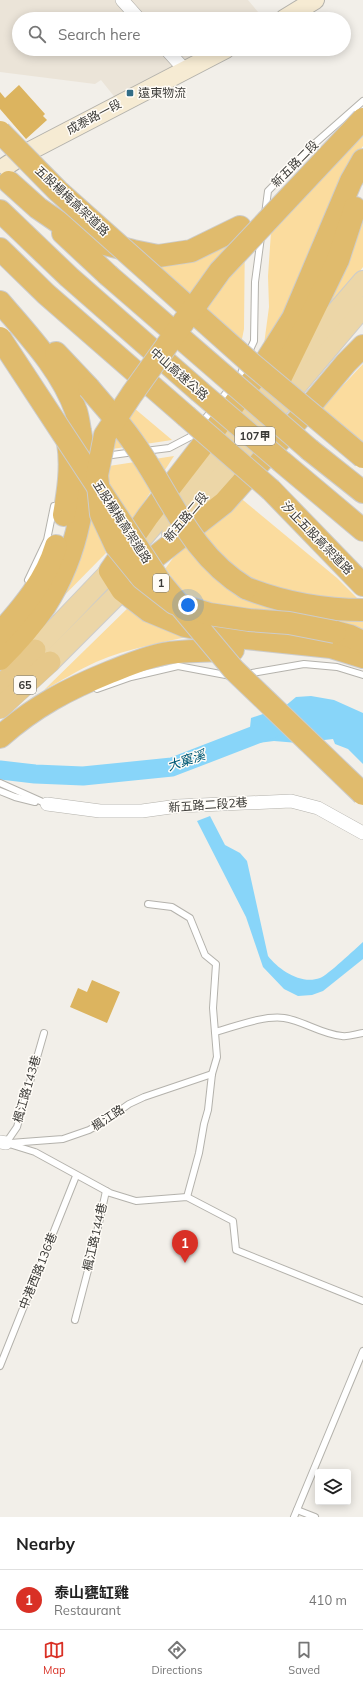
<!DOCTYPE html>
<html lang="en">
<head>
<meta charset="utf-8">
<style>
  :root { --surface:#fff; --page:#f6f6f6; --text:#222; --muted:#767676; --line:#e0e0e0; --accent:#d93025 }
  body { margin:0; font-family:Mulish,"Noto Sans TC",sans-serif; background:var(--page); color:var(--text) }
  .controls { position:absolute; right:12px; bottom:12px; display:grid; overflow:hidden; border-radius:4px; box-shadow:0 2px 10px #0003 }
  .controls button { width:36px; height:36px; display:grid; place-items:center; padding:0; border:0; border-bottom:1px solid var(--line); background:var(--surface); color:var(--text); font:20px sans-serif }
  .you { position:absolute; left:188px; top:605px; width:14px; height:14px; margin:-10px; border:3px solid #fff; border-radius:50%; background:#1a73e8; box-shadow:0 0 0 6px #1a73e833 }
  .badge { display:grid; place-items:center; width:26px; height:26px; border-radius:50%; background:var(--accent); color:#fff; font-size:13px; font-weight:700 }
  .pin { position:absolute; translate:-50% -33px; filter:drop-shadow(0 1px 2px #0008) }
  .pin::after { content:''; position:absolute; top:21px; width:14px; height:12px; background:inherit; clip-path:polygon(0 0,100% 0,50% 100%) }
  .list { margin:0; padding:0; list-style:none }
  h2 { display:flex; justify-content:space-between; align-items:center; height:52px; margin:0; padding:0 16px; font-size:17px }
  h2 small { font-size:13px; font-weight:400; color:var(--muted) }
  .list li { display:grid; grid-template-columns:26px 1fr auto; gap:12px; align-items:center; box-sizing:border-box; height:60px; padding:0 16px; border-top:1px solid var(--line) }
  .list b { display:block; font-size:15px; white-space:nowrap }
  .list p { margin:0; font-size:13px; white-space:nowrap; color:var(--muted) }
  .list em { font-size:13px; font-style:normal; color:var(--muted) }
  .icon { flex:none; width:22px; height:22px; fill:none; stroke:currentColor; stroke-width:2; stroke-linecap:round; stroke-linejoin:round }
  .map { position:relative; flex:none; width:363px; height:1517px; overflow:hidden }
  .search { position:absolute; background:var(--surface); box-shadow:0 2px 10px #0003; left:12px; right:12px; top:12px; height:44px; display:flex; align-items:center; gap:10px; box-sizing:border-box; padding:0 14px; border-radius:22px; color:var(--muted); font-size:15px }
  .sheet { height:112px; background:var(--surface) }
  nav { display:flex; justify-content:space-around; align-items:center; box-sizing:border-box; height:56px; border-top:1px solid var(--line); background:var(--surface); font-size:11px; color:var(--muted) }
  nav a { display:grid; justify-items:center; gap:2px }
  nav .on { color:var(--accent) }
  .map>svg:first-child { display:block }
  .built { fill:#ebe4d8 }
  .green { fill:#fbdc9e }
  .water { fill:#88d5f9 }
  .lines { fill:none; stroke-linecap:round; stroke-linejoin:round }
  .river { stroke:#88d5f9; stroke-width:19 }
  .building { fill:#dcb45f }
  .service-casing { stroke:#b4b2ac; stroke-width:8 }
  .minor-casing { stroke:#b4b2ac; stroke-width:14 }
  .secondary-casing { stroke:#b4b2ac; stroke-width:20 }
  .primary-casing { stroke:#cccccb; stroke-width:22 }
  .trunk-casing { stroke:#cccccb; stroke-width:22 }
  .motorway-casing { stroke:#cccccb; stroke-width:24 }
  .service { stroke:#fff; stroke-width:6 }
  .minor { stroke:#fff; stroke-width:13 }
  .secondary { stroke:#f6ebd3; stroke-width:18 }
  .primary { stroke:#ecd6a7; stroke-width:20 }
  .trunk { stroke:#e6c88a; stroke-width:21 }
  .motorway { stroke:#e0bb6d; stroke-width:22 }
  .motorway-bridge-casing { stroke:#cccccb; stroke-width:24; stroke-linecap:butt }
  .motorway-bridge { stroke:#e0bb6d; stroke-width:22 }
  .poi-dot { fill:#336d86; stroke:#fffcf7; stroke-width:1.5 }
  .labels { text-anchor:middle; stroke-width:3; stroke-linejoin:round; paint-order:stroke }
  .shield { fill:#fffcf7; stroke:#757470; stroke-width:1 }
  .shield-label { font-size:11px; font-weight:bold; fill:#3a3936 }
  .poi-label { font-size:12px; fill:#3a3936; stroke:#fffcf7; text-anchor:start }
  .street-label { font-size:12px; fill:#3a3936; stroke:#fffcf7 }
  .water-label { font-size:13px; font-style:italic; fill:#005a77; stroke:#fffcf7 }
</style>
</head>
<body>
<div class="map">
<svg width="363" height="1517" viewBox="0 0 363 1517">
  <rect width="100%" height="100%" fill="#f2efe9"/>
  <polygon class="built" points="0,0 248,0 264,19 19,19 19,49 210,49 117,100 101,80 95,84 0,72"/>
  <g class="green">
    <polygon points="363,125 363,146 350,165 297,292 263,352 269,307 268,276 271,232"/>
    <polygon points="363,216 363,267 317,326"/>
    <polygon points="245,230 244,329 241,344 149,265 176,265 195,261"/>
    <polygon points="363,364 363,444 320,410"/>
    <polygon points="134,408 172,440 112,449 117,435"/>
    <polygon points="174,456 131,522 107,483 109,466"/>
    <polygon points="226,486 337,578 363,604 363,631 200,601 185,594 165,569"/>
    <polygon points="91,512 106,553 44,616"/>
    <path d="M131,605l66,30c-34,7 -68,13 -101,27 -18,8 -35,19 -52,28z"/>
  </g>
  <g class="water">
    <polygon points="311,696 334,700 363,713 363,764 348,749 335,744 333,739 298,743 274,741 258,743 249,737 251,718 284,707 296,697"/>
    <path d="M210,816l15,29 15,8 7,8 21,95c11,14 33,29 52,22 8,-3 35,-29 43,-36v17l-40,32 -11,4 -14,1 -14,-7 -21,-22 -17,-50 -49,-96z"/>
  </g>
  <g class="lines">
    <polyline class="river" points="0,770 35,774 83,776 172,767 273,728"/>
  </g>
  <g class="building">
    <polygon points="19,85 45,114 43,116 47,120 26,139 0,109 0,92 5,98"/>
    <polygon points="92,980 120,992 107,1023 70,1007 78,988 87,992"/>
  </g>
  <g class="lines">
    <defs>
      <g id="service">
        <polyline points="265,214 268,191 313,145 363,101"/>
        <polyline points="248,354 254,341 255,282 261,237"/>
        <polyline points="145,451 169,448 190,437 240,376 245,363"/>
        <polyline points="105,456 134,452"/>
        <polyline points="28,580 47,540 54,506"/>
        <polyline points="246,674 304,664 337,667 363,675"/>
        <polyline points="97,689 131,677 178,666 231,676"/>
        <polyline points="0,783 47,804"/>
        <polyline points="0,791 15,797 35,802"/>
        <polyline points="148,904 172,907 190,918 205,955 216,964 213,1008 217,1057 212,1074 208,1110 204,1124 199,1153 187,1197"/>
        <path d="M215,1032c19,-5 49,-17 69,-14 20,3 37,16 58,18 7,1 14,-2 21,-3"/>
        <polyline points="6,1143 35,1152 110,1193 136,1201 187,1197 233,1221 236,1250 363,1301"/>
        <polyline points="6,1143 17,1127 44,1033"/>
        <polyline points="10,1143 63,1139 89,1130 105,1121 129,1104 144,1097 212,1074"/>
        <polyline points="75,1320 92,1255 106,1191"/>
        <polyline points="0,1366 76,1176"/>
        <polyline points="297,1510 315,1517"/>
        <polyline points="294,1517 363,1351"/>
      </g>
      <g id="minor">
        <polyline points="122,0 139,19"/>
        <polyline points="166,49 185,70"/>
        <polyline points="47,804 100,811 142,811 178,806 291,801 318,808 363,833"/>
        <polyline points="0,1142 6,1143"/>
      </g>
      <g id="secondary">
        <polyline points="284,19 315,0"/>
        <polyline points="6,166 26,153 226,49"/>
      </g>
      <g id="primary">
        <polyline points="172,533 363,307"/>
        <polyline points="144,536 363,281"/>
        <polyline points="35,650 121,560"/>
        <polyline points="50,662 122,590 148,561"/>
      </g>
      <g id="trunk">
        <polyline points="0,687 35,650"/>
        <polyline points="0,708 50,662"/>
      </g>
      <g id="motorway">
        <polyline points="363,160 351,181 293,318 259,372 148,516 110,571 122,590 149,611 185,626 246,638 331,647 363,657"/>
        <polyline points="9,182 38,208 73,232 101,243 133,251 158,256 191,251 240,227"/>
        <polyline points="0,211 69,277 199,391"/>
        <polyline points="63,233 108,275"/>
        <polyline points="0,249 46,294 186,416"/>
        <path d="M0,302c28,33 61,67 76,109 2,6 3,14 4,20 12,59 -3,125 -35,175 -13,19 -29,37 -45,53"/>
        <polyline points="56,353 89,388"/>
        <polyline points="281,377 338,260 355,208"/>
        <polyline points="310,450 363,492"/>
        <polyline points="282,462 363,530"/>
        <polyline points="271,490 363,585"/>
        <path d="M64,515c4,-23 8,-48 4,-72"/>
        <polyline points="146,564 224,503 304,413 346,363 363,346"/>
        <path d="M246,588c38,15 76,22 117,22"/>
        <polyline points="335,632 350,636 363,642"/>
        <path d="M0,633c23,-26 46,-53 56,-87"/>
        <path d="M0,737c35,-31 68,-48 110,-65 18,-7 34,-14 53,-18 21,-4 48,-3 70,-4"/>
      </g>
    </defs>
    <use href="#service" class="service-casing"/>
    <use href="#minor" class="minor-casing"/>
    <use href="#secondary" class="secondary-casing"/>
    <use href="#primary" class="primary-casing"/>
    <use href="#trunk" class="trunk-casing"/>
    <use href="#motorway" class="motorway-casing"/>
    <use href="#service" class="service"/>
    <use href="#minor" class="minor"/>
    <use href="#secondary" class="secondary"/>
    <use href="#primary" class="primary"/>
    <use href="#trunk" class="trunk"/>
    <use href="#motorway" class="motorway"/>
    <defs>
      <g id="motorway-bridge">
        <polyline points="0,132 58,191 253,365 363,457"/>
        <polyline points="108,275 310,450"/>
        <polyline points="0,338 161,583 234,670 363,794"/>
        <path d="M89,388c15,18 31,35 44,54 38,53 55,110 113,146"/>
        <polyline points="199,391 282,462"/>
        <polyline points="186,416 271,490"/>
        <polyline points="335,632 289,623 249,620 209,614 174,603 142,578 116,546 101,514 97,475 105,435 132,394 220,271 363,119"/>
      </g>
    </defs>
    <use href="#motorway-bridge" class="motorway-bridge-casing"/>
    <use href="#motorway-bridge" class="motorway-bridge"/>
  </g>
  <rect class="poi-dot" x="126" y="89" width="8" height="8" rx="2"/>
  <g class="labels">
    <g class="shield">
      <rect x="235" y="427" width="40" height="18" rx="3"/>
      <rect x="153" y="574" width="16" height="18" rx="3"/>
      <rect x="14" y="676" width="22" height="18" rx="3"/>
    </g>
    <g class="shield-label">
      <text x="255" y="440">107甲</text>
      <text x="161" y="587">1</text>
      <text x="25" y="689">65</text>
    </g>
    <g class="poi-label">
      <text x="138" y="97">遠東物流</text>
    </g>
    <g class="street-label">
      <text transform="translate(94 117) rotate(-28)" y="4">成泰路一段</text>
      <text transform="translate(295 164) rotate(-45)" y="4">新五路二段</text>
      <text transform="translate(72 201) rotate(43)" y="4">五股楊梅高架道路</text>
      <text transform="translate(179 374) rotate(41)" y="4">中山高速公路</text>
      <text transform="translate(186 517) rotate(-50)" y="4">新五路二段</text>
      <text transform="translate(122 522) rotate(57)" y="4">五股楊梅高架道路</text>
      <text transform="translate(317 538) rotate(46)" y="4">汐止五股高架道路</text>
      <text transform="translate(208 805) rotate(-4)" y="4">新五路二段2巷</text>
      <text transform="translate(27 1089) rotate(-74)" y="4">楓江路143巷</text>
      <text transform="translate(108 1118) rotate(-33)" y="4">楓江路</text>
      <text transform="translate(95 1237) rotate(-77)" y="4">楓江路144巷</text>
      <text transform="translate(38 1271) rotate(-68)" y="4">中港西路136巷</text>
    </g>
    <g class="water-label">
      <text transform="translate(186 760) rotate(-18)" y="5">大窠溪</text>
    </g>
  </g>
</svg>
<div class="controls">
<button><svg class="icon" aria-label="layers" viewBox="0 0 24 24"><path d="M12 4l9 5-9 5-9-5zM3 14l9 5 9-5"/></svg></button>
</div>
<div class="you"></div>
<div class="pin badge" style="left:185px;top:1263px">1</div>
<div class="search"><svg class="icon" aria-label="search" viewBox="0 0 24 24"><circle cx="10" cy="10" r="6"/><path d="M15 15l6 6"/></svg>Search here</div>
</div>
<section class="sheet">
<h2>Nearby<small></small></h2>
<ul class="list">
<li><span class="badge">1</span><div><b>泰山甕缸雞</b><p>Restaurant</p></div><em>410 m</em></li>
</ul>
</section>
<nav>
<a class="on"><svg class="icon" aria-label="map" viewBox="0 0 24 24"><path d="M3 6l6-2 6 2 6-2v14l-6 2-6-2-6 2zM9 4v14M15 6v14"/></svg>Map</a>
<a><svg class="icon" aria-label="directions" viewBox="0 0 24 24"><path d="M12 3l9 9-9 9-9-9zM9 14v-3h6M13 9l2 2-2 2"/></svg>Directions</a>
<a><svg class="icon" aria-label="saved" viewBox="0 0 24 24"><path d="M7 4h10v16l-5-4-5 4z"/></svg>Saved</a>
</nav>
</body>
</html>
